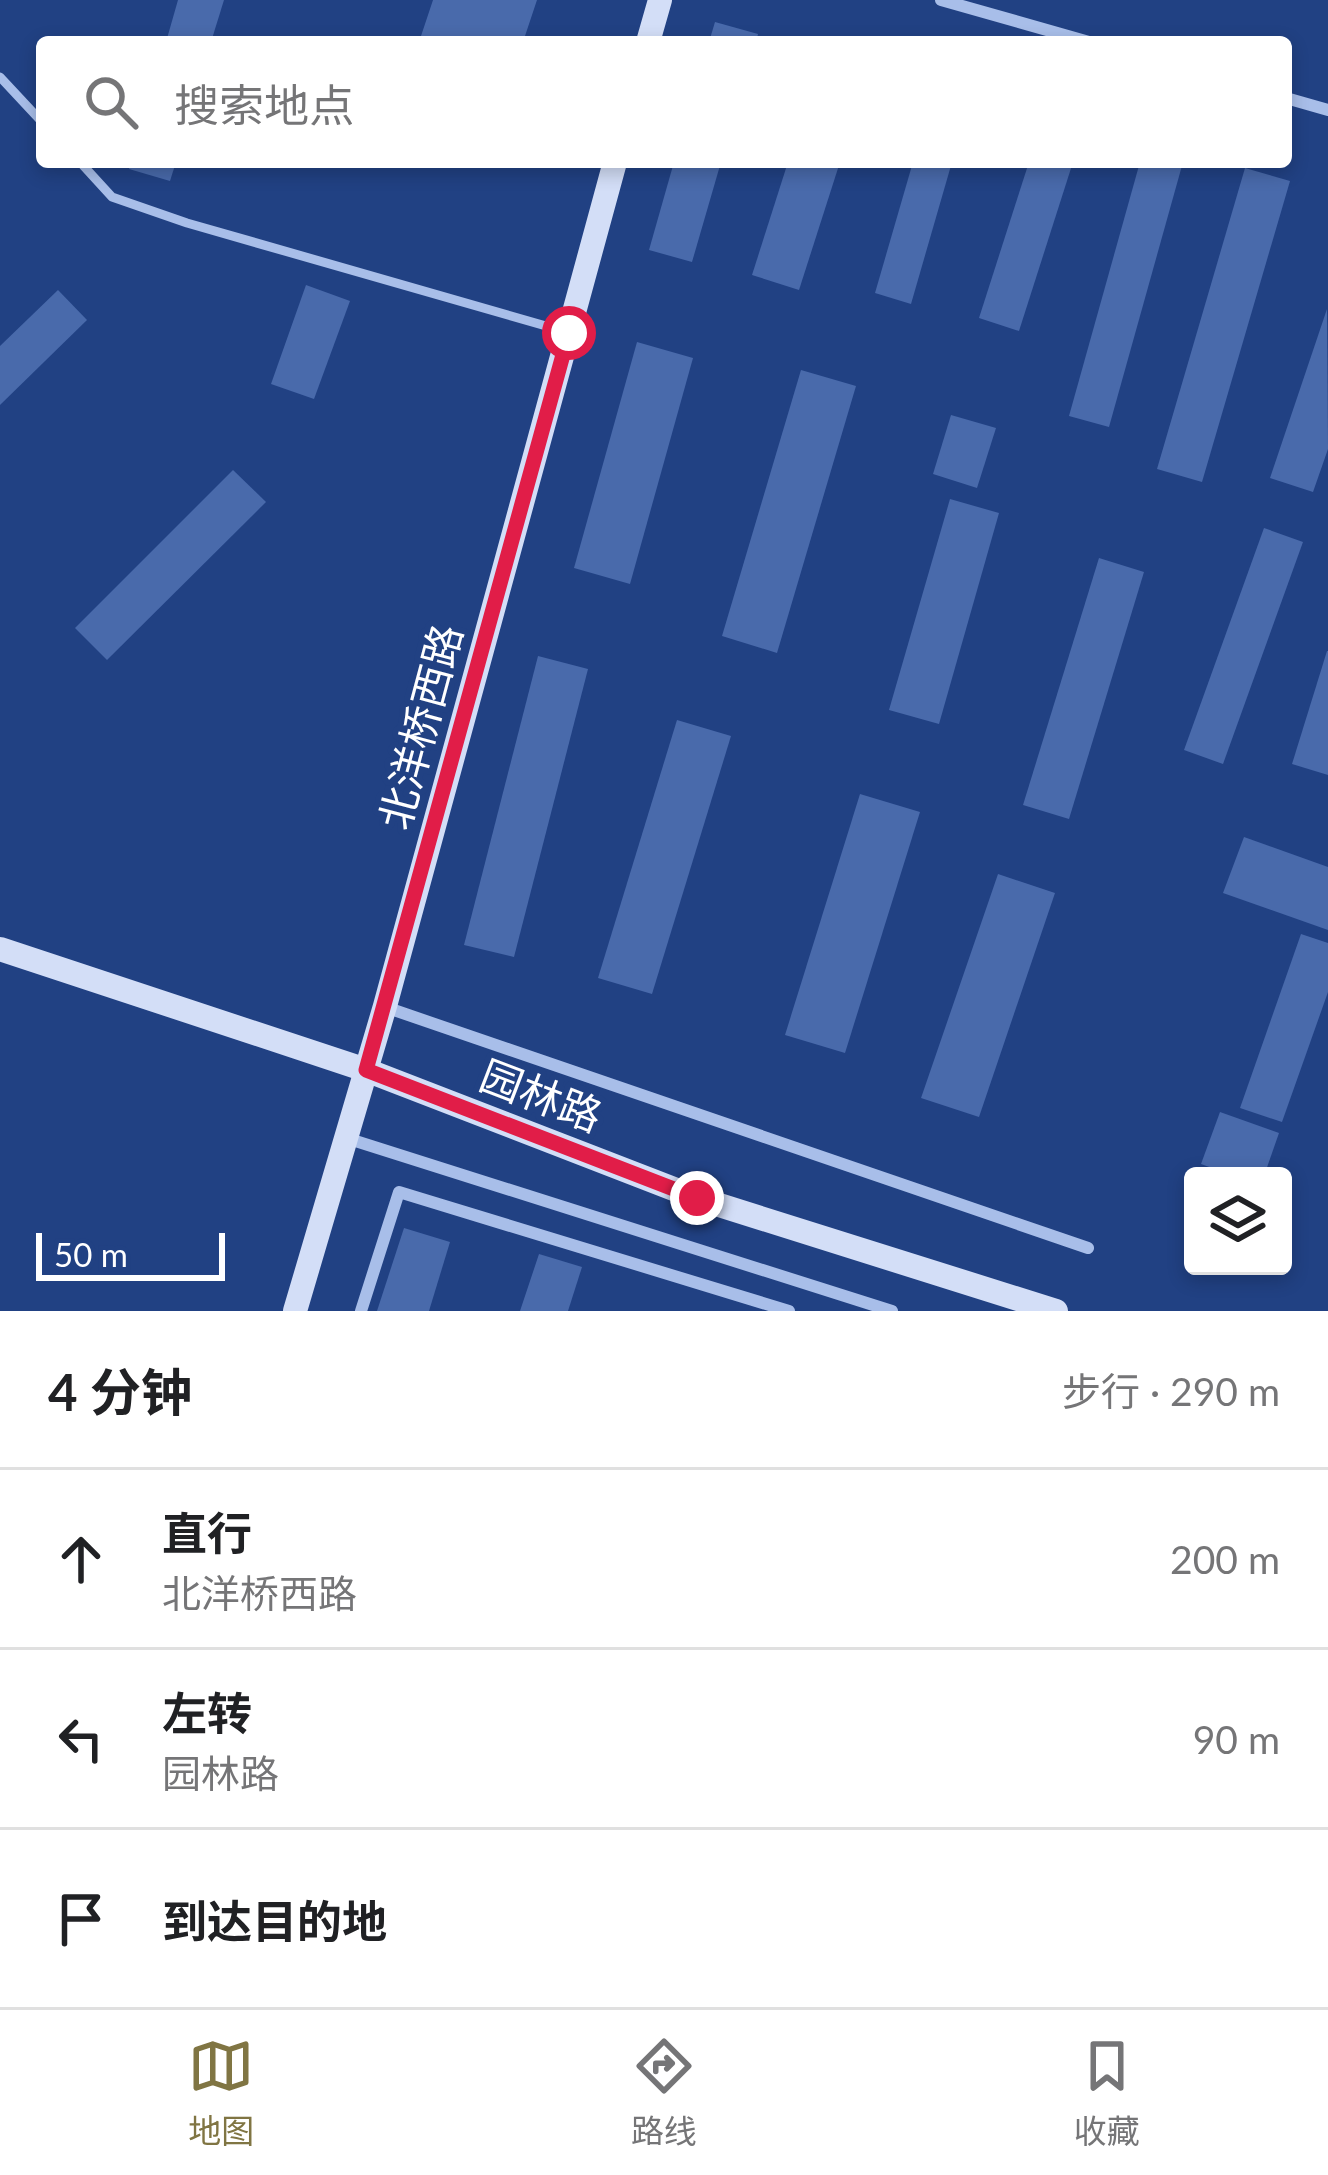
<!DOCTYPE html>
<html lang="zh">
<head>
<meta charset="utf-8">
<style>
  :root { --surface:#fff; --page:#f6f6f6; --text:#202124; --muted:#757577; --line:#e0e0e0; --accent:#807543 }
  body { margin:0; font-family:Lato,"Noto Sans SC",sans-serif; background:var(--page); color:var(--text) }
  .controls { position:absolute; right:36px; bottom:36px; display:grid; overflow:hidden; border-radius:12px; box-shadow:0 6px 18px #0003 }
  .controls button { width:108px; height:108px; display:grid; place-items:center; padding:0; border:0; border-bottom:3px solid var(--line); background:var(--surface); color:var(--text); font:60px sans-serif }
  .scale { position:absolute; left:36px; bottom:30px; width:189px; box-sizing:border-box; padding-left:12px; border:6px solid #fff; border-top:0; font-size:33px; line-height:42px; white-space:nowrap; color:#fff; -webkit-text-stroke:9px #214183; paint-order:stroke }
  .stop { position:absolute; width:36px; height:36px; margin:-27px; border:9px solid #e11d48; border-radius:50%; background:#fff }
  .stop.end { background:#e11d48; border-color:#fff; box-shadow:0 3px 12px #0008 }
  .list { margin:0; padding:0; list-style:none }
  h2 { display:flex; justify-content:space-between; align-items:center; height:156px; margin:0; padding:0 48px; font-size:51px }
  h2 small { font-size:39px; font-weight:400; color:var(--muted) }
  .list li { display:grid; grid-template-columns:78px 1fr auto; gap:36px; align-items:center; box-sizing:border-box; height:180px; padding:0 48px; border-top:3px solid var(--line) }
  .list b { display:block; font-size:45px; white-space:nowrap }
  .list p { margin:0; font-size:39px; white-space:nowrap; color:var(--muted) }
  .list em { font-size:39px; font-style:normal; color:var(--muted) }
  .icon { flex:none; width:66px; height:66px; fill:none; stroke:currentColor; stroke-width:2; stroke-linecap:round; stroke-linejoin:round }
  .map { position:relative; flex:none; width:1328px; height:1311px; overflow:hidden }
  .search { position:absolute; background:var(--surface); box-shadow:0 6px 18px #0003; left:36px; right:36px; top:36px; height:132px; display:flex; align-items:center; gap:30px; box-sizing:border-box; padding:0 42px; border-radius:12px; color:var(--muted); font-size:45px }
  .sheet { height:696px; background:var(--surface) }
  nav { display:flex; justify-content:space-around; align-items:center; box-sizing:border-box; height:168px; border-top:3px solid var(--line); background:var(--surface); font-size:33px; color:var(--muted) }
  nav a { display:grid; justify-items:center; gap:6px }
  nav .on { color:var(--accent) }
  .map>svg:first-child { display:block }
  .building { fill:#496aab }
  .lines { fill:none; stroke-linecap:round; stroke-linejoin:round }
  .service { stroke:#a8bee9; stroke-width:9 }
  .minor { stroke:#a8bee9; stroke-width:12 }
  .secondary { stroke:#d3def7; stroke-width:24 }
  .route { stroke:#e11d48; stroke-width:15 }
  .labels { text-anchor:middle; stroke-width:12; stroke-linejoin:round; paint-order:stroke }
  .street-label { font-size:42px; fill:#fff; stroke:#214183 }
</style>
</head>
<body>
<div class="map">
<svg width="1328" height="1311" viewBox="0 0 1328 1311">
  <rect width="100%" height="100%" fill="#214183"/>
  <g class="building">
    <polygon points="178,0 224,0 211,42 166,42"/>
    <polygon points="433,0 537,0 523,42 419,42"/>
    <polygon points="715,22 758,34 756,42 709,42"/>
    <polygon points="131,162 176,162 170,181 129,169"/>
    <polygon points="674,162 721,162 692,262 649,250"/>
    <polygon points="788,162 840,162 799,290 752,275"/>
    <polygon points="913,162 952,162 911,304 875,293"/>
    <polygon points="1029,162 1073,162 1019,331 979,318"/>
    <polygon points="1140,162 1183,162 1109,427 1069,416"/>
    <polygon points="1245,168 1290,181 1202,482 1157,469"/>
    <polygon points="306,285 350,301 314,399 271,384"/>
    <polygon points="58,290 87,320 0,405 0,346"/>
    <polygon points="1327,309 1328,449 1313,492 1270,478"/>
    <polygon points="637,342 693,358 630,584 574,568"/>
    <polygon points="801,370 856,386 777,653 722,636"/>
    <polygon points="951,415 996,428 977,488 933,474"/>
    <polygon points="233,470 266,502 107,660 75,628"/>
    <polygon points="950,499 999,513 939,724 889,710"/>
    <polygon points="1264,528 1303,542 1223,764 1184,750"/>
    <polygon points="1099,558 1144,572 1069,819 1023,805"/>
    <polygon points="1327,651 1328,651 1328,775 1292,764"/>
    <polygon points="538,656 588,669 514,957 464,945"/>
    <polygon points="677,720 731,736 652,994 598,978"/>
    <polygon points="860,794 920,812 845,1053 785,1035"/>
    <polygon points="1244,837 1328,867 1328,930 1223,893"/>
    <polygon points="998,874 1055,893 979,1117 921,1098"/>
    <polygon points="1301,934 1328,943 1328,992 1282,1122 1240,1108"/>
    <polygon points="1220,1112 1279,1133 1264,1176 1234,1176 1201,1164"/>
    <polygon points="404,1228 450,1242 429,1311 377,1311"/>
    <polygon points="539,1254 582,1267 568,1311 520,1311"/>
  </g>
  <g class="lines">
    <g class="service">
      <polyline points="0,77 42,122"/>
      <polyline points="80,162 112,197 187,223 567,332"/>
    </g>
    <g class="minor">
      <polyline points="941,0 1089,42"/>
      <polyline points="1286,98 1328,110"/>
      <polyline points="385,1007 1088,1248"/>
      <polyline points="346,1138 892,1311"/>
      <polyline points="361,1311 399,1192 789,1311"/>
    </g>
    <g class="secondary">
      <polyline points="648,42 660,0"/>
      <polyline points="0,949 366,1070 697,1198 1056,1311"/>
      <polyline points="295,1311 385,1006 615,162"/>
    </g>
  </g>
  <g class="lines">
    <polyline class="route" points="569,333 366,1070 697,1198"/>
  </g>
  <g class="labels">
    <g class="street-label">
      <text transform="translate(421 727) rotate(-75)" y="15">北洋桥西路</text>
      <text transform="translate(541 1096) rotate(21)" y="15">园林路</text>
    </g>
  </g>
</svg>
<div class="controls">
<button><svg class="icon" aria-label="layers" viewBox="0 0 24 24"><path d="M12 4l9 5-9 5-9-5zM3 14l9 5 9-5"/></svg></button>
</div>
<div class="scale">50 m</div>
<div class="stop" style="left:569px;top:333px"></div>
<div class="stop end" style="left:697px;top:1198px"></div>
<div class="search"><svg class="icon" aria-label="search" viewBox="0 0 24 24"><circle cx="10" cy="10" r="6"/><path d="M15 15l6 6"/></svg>搜索地点</div>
</div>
<section class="sheet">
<h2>4 分钟<small>步行 · 290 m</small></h2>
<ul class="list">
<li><svg class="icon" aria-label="ahead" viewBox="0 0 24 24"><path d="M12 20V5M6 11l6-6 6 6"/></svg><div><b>直行</b><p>北洋桥西路</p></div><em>200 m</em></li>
<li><svg class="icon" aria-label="left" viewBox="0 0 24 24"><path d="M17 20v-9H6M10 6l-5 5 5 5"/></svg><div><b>左转</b><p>园林路</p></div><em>90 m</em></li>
<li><svg class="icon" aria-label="arrive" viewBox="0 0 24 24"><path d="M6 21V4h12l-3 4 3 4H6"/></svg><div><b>到达目的地</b></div></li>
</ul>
</section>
<nav>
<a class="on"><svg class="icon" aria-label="map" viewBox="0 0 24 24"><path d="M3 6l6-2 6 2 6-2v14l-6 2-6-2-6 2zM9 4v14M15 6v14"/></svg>地图</a>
<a><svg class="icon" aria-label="directions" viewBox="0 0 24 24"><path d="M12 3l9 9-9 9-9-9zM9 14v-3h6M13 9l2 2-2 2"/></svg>路线</a>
<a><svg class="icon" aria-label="saved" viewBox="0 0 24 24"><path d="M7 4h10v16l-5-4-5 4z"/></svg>收藏</a>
</nav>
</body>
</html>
